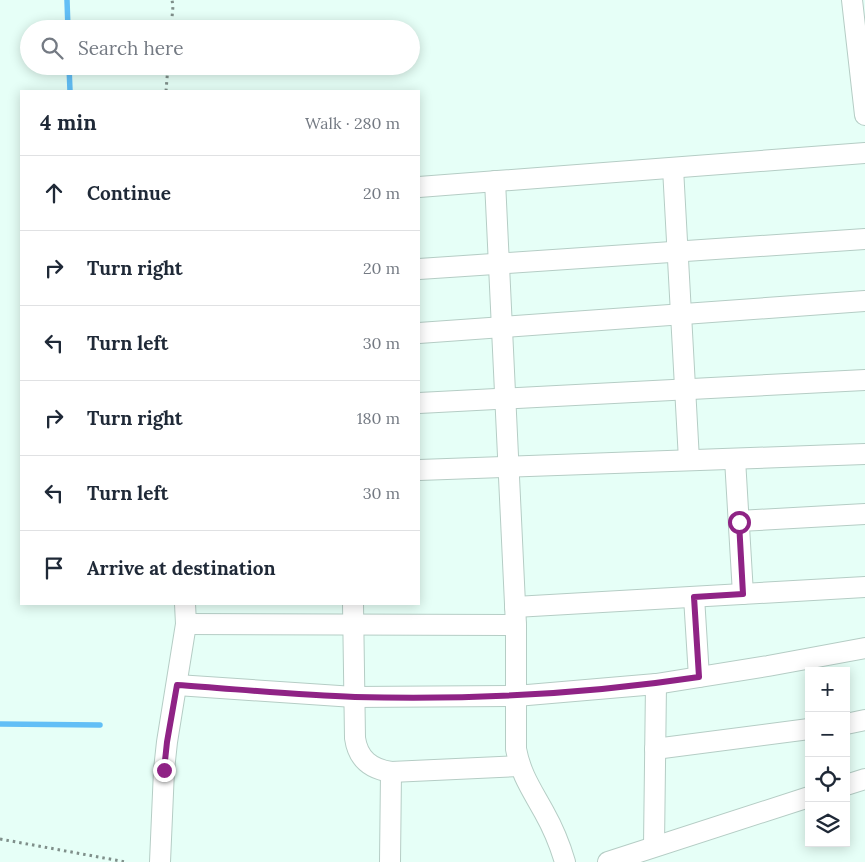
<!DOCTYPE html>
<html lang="en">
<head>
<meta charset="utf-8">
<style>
  :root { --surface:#fff; --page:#f6f6f7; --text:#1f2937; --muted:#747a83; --line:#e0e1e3 }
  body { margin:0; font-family:Lora,serif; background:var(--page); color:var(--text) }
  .controls { position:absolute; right:15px; bottom:15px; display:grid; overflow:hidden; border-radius:0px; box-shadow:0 2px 12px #0003 }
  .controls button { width:45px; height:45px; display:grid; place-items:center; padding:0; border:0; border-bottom:1px solid var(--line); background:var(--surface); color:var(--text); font:25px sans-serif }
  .stop { position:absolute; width:15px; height:15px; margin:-11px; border:4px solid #8f2385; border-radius:50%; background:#fff }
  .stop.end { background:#8f2385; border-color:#fff; box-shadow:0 1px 5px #0008 }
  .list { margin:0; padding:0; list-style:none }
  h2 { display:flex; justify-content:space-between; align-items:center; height:65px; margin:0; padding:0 20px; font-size:21px }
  h2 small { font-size:16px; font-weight:400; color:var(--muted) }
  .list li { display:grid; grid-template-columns:32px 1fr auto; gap:15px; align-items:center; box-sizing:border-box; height:75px; padding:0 20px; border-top:1px solid var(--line) }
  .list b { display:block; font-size:19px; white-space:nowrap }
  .list em { font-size:16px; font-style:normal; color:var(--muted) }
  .icon { flex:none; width:28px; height:28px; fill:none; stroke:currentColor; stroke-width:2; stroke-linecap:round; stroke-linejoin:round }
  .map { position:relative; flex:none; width:865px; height:862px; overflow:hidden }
  .search { position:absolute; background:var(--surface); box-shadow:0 2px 12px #0003; left:20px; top:20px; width:400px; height:55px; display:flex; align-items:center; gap:12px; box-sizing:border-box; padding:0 18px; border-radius:28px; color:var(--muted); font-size:19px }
  .panel { position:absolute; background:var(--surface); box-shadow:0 2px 12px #0003; left:20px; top:90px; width:400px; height:515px; border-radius:0px }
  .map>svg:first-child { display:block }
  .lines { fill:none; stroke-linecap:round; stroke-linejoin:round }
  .stream { stroke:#62bff6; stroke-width:5.5 }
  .minor-casing { stroke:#b5cdc5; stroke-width:22 }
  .path { stroke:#7f8f8a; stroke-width:3; stroke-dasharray:2.5 4; stroke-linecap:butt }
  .minor { stroke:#fff; stroke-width:20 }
  .route { stroke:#8f2385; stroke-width:6 }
</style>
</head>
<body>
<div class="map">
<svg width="865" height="862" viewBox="0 0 865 862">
  <rect width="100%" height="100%" fill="#e6fff7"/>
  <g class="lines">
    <g class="stream">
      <polyline points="67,0 68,29"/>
      <polyline points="69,66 70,91"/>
      <polyline points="0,724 100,725"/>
    </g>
    <defs>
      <g id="minor">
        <polyline points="852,0 865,115"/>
        <polyline points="673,168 689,460"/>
        <path d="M495,181l21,444v124c5,26 16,41 28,63 9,16 16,33 21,50"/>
        <polyline points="419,187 865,153"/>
        <polyline points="419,269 865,239"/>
        <polyline points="419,333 865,301"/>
        <polyline points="419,403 865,380"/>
        <polyline points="735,459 743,594"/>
        <polyline points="419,470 865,454"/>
        <polyline points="739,521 865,514"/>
        <polyline points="694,597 699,677"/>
        <path d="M353,604l2,134c3,21 16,31 36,34l128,-6"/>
        <polyline points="515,607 865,587"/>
        <polyline points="186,624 516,625"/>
        <polyline points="177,685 354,697 516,696 656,684 768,666 865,648"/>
        <polyline points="846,724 865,720"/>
        <polyline points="655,749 809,729"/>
        <polyline points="846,785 865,779"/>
        <polyline points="654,846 656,684"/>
        <polyline points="160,862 164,770 167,742 186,624 185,604"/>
        <polyline points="390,862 391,772"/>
        <polyline points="608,862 809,797"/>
      </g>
    </defs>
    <use href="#minor" class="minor-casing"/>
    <g class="path">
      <polyline points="171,29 173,6 172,0"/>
      <polyline points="166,91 168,66"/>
      <polyline points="0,839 126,862"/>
    </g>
    <use href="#minor" class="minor"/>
  </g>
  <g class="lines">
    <path class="route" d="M164,770l3,-28 10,-57c59,4 118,10 178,12 113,3 232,-3 344,-20l-5,-80 49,-3 -4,-72"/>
  </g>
</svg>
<div class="controls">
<button>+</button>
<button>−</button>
<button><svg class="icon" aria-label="locate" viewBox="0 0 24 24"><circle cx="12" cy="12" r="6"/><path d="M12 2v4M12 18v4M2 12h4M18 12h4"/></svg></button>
<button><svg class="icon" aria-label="layers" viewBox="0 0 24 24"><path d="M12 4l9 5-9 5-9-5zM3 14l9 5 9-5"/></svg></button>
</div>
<div class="stop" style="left:739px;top:522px"></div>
<div class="stop end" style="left:164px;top:770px"></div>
<div class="search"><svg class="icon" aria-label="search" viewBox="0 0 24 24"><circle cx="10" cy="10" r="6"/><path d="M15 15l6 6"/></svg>Search here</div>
<section class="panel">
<h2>4 min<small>Walk · 280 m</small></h2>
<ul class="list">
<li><svg class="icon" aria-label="ahead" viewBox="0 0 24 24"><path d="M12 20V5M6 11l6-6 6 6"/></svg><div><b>Continue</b></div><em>20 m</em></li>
<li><svg class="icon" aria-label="right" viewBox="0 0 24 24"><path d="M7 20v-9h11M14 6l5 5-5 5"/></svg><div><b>Turn right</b></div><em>20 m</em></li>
<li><svg class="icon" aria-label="left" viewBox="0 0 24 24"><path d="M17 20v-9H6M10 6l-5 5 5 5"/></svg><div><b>Turn left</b></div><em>30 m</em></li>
<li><svg class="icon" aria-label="right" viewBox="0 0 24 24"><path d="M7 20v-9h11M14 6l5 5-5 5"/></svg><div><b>Turn right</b></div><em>180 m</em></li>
<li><svg class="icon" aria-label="left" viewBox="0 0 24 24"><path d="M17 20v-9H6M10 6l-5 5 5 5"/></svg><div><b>Turn left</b></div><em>30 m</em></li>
<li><svg class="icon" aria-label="arrive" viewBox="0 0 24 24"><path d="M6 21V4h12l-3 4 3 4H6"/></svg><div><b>Arrive at destination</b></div></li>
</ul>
</section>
</div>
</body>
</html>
